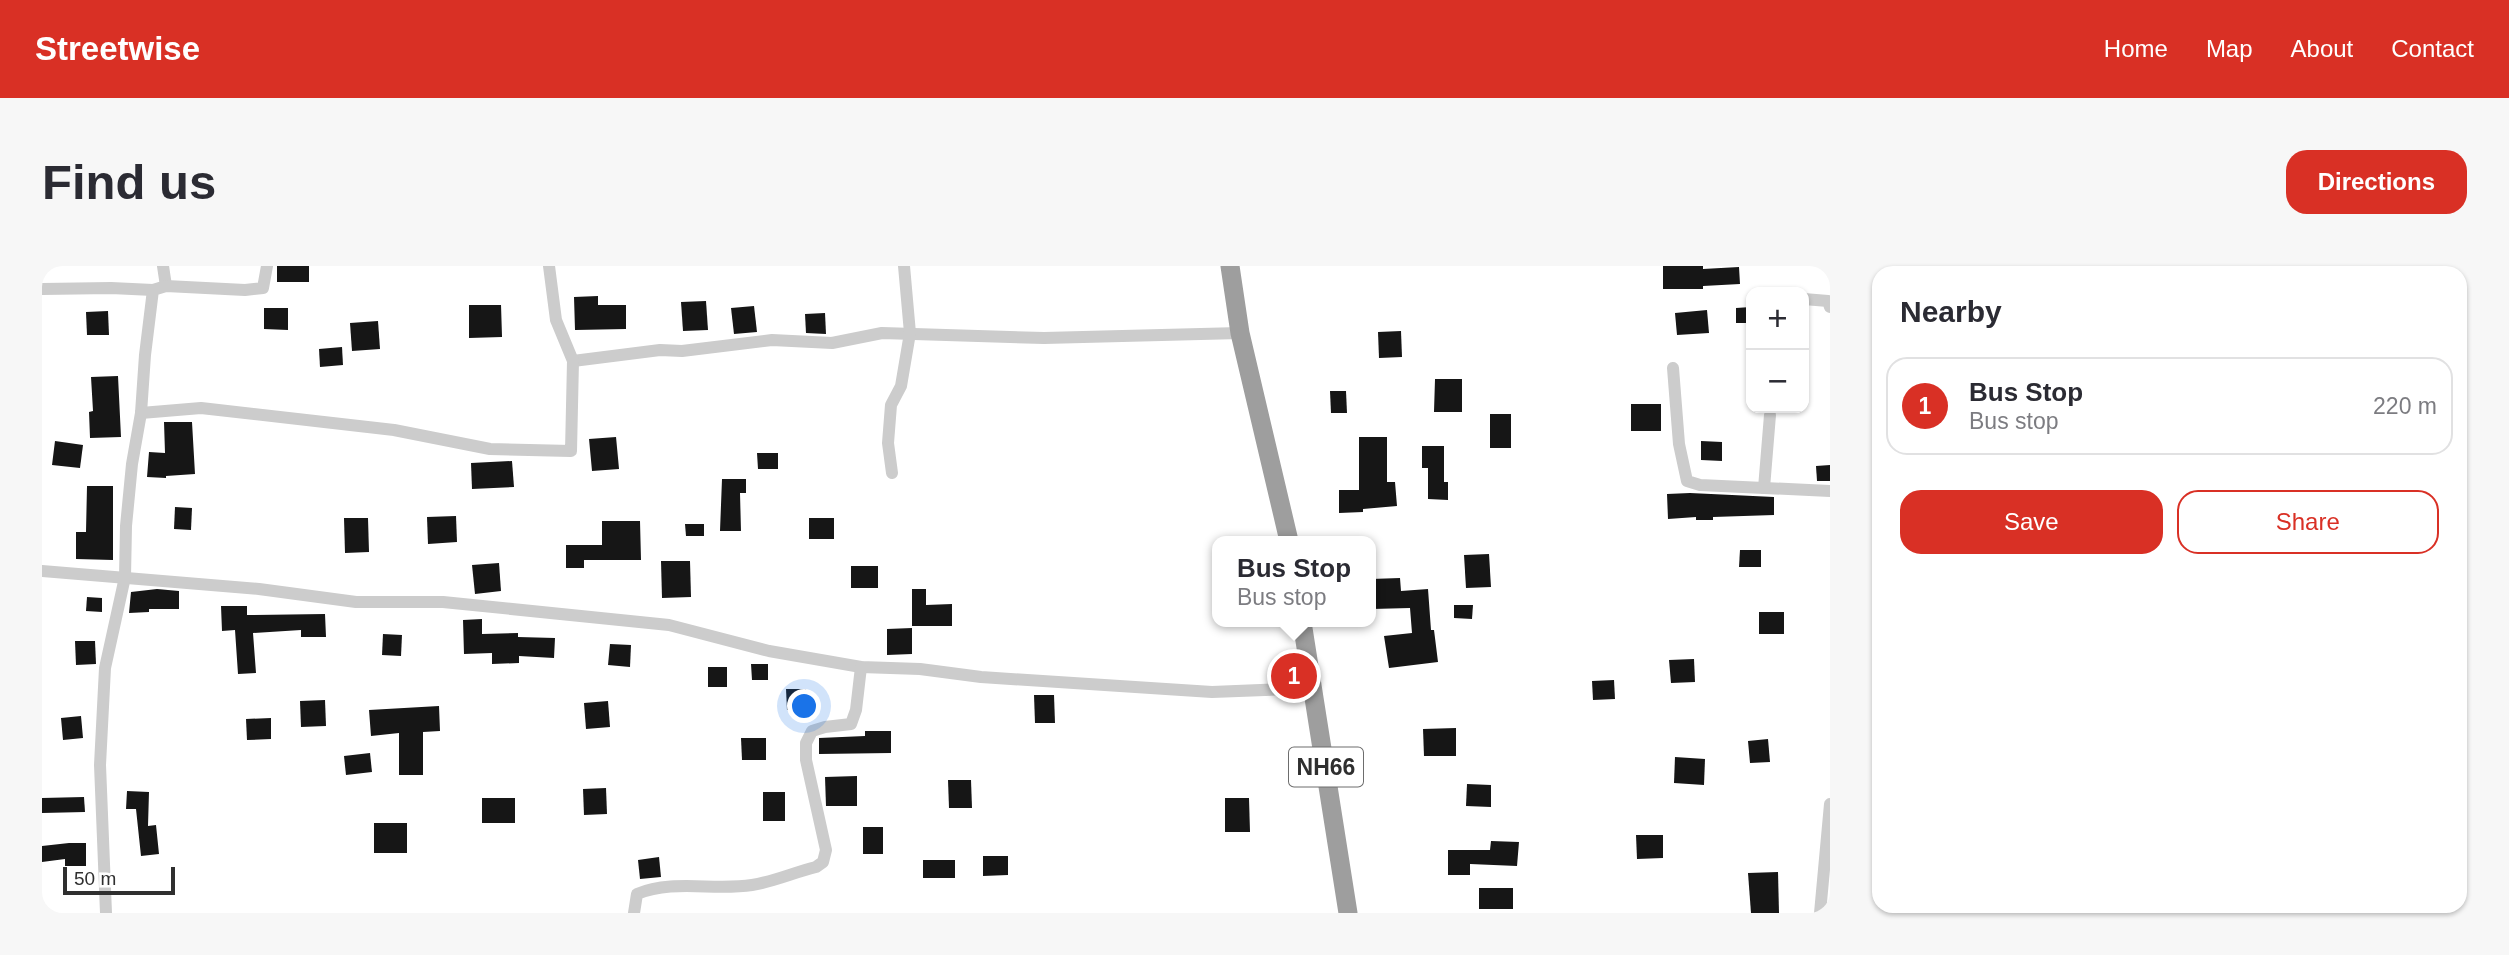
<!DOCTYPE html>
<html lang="en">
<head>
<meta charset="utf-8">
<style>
  :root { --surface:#fff; --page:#f7f7f7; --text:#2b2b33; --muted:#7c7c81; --line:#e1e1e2; --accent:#d93025 }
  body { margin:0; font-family:Helvetica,sans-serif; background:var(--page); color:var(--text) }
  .controls { position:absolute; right:21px; top:21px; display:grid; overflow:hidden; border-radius:14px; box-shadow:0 2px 5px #0004 }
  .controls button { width:63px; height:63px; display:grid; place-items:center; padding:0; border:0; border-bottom:2px solid var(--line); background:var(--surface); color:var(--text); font:35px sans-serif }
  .scale { position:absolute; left:21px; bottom:18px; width:112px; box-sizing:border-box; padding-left:7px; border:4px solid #2f2f2f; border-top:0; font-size:19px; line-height:24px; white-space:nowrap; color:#2f2f2f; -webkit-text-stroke:5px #fff; paint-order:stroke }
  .you { position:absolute; left:763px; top:441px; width:24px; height:24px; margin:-18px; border:5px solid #fff; border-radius:50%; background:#1a73e8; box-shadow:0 0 0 10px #1a73e833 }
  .badge { display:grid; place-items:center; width:46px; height:46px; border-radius:50%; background:var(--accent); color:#fff; font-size:23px; font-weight:700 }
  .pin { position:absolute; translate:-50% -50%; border:4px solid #fff; box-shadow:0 2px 7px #0006 }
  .popup { position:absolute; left:1170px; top:270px; width:164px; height:91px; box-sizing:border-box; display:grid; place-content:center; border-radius:14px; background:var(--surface); filter:drop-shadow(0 2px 5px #0005); font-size:23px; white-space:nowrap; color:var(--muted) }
  .popup b { font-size:26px; color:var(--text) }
  .popup::after { content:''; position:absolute; left:50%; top:100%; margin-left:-14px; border:14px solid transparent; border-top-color:var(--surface) }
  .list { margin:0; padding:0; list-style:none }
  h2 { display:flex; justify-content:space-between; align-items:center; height:91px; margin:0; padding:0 28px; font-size:30px }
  h2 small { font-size:23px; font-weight:400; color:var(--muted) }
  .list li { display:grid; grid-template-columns:46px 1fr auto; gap:21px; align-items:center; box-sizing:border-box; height:98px; margin:0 14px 14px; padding:0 14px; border:2px solid var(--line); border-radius:21px }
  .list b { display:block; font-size:26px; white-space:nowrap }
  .list p { margin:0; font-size:23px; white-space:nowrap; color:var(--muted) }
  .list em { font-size:23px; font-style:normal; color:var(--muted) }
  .actions { display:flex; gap:14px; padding:21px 28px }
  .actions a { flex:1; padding:16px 0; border:2px solid var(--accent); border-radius:21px; text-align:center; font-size:24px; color:var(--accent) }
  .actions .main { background:var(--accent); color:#fff }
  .map { position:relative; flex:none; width:1788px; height:647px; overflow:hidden; border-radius:21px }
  header { display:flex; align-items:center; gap:42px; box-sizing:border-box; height:98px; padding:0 35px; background:var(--accent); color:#fff }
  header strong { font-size:33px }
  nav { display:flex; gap:38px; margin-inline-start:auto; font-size:24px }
  .intro { display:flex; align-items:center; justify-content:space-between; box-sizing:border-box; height:168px; padding:0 42px }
  h1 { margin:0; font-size:49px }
  .button { padding:18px 32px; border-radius:21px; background:var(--accent); color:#fff; font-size:24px; font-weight:700 }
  main { display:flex; gap:42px; padding:0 42px }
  aside { flex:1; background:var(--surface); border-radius:21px; box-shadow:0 2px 5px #0004 }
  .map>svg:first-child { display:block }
  .building { fill:#161616 }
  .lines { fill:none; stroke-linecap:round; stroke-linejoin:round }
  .minor { stroke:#ccc; stroke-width:12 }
  .trunk { stroke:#9e9e9e; stroke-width:19 }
  .labels { text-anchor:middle; stroke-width:7; stroke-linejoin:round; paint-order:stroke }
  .shield { fill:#fff; stroke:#6d6d6d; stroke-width:2 }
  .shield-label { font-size:23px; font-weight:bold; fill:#2f2f2f }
</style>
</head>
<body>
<header>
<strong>Streetwise</strong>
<nav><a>Home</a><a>Map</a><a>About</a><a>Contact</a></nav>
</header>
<div class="intro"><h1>Find us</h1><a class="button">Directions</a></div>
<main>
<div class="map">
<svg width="1788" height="647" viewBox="0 0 1788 647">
  <rect width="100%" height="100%" fill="#fff"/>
  <g class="building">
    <rect x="235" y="0" width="32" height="16"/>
    <polygon points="1621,0 1661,0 1661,3 1697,1 1698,18 1661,20 1661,23 1621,23"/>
    <polygon points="556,30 556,39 584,39 584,63 533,64 532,31"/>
    <polygon points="664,35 666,64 641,65 639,36"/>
    <polygon points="427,39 459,39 460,71 427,72"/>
    <polygon points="712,40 715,66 692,68 689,42"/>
    <polygon points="1709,41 1709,57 1694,57 1694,42"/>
    <polygon points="222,42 246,42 246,64 222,63"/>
    <polygon points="1665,44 1667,67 1635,69 1633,47"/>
    <polygon points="66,45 67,69 45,69 44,46"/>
    <polygon points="783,47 784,68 764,67 763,48"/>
    <polygon points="336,55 338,83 310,85 308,57"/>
    <polygon points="1359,65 1360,91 1337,92 1336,66"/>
    <polygon points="300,81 301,99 278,101 277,83"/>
    <polygon points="76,110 79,171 48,172 47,146 51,145 49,111"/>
    <polygon points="1393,113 1420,113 1420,146 1392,146"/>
    <polygon points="1288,125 1304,125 1305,147 1289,147"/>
    <rect x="1589" y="138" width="30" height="27"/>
    <rect x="1448" y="148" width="21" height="34"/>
    <polygon points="122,156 150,156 153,208 124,210 124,212 105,211 107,186 123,187"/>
    <polygon points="574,171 577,203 550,205 547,173"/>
    <polygon points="1317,171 1345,171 1345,216 1353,216 1355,240 1321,243 1321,246 1297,247 1297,224 1317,224"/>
    <polygon points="13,175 41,179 38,202 10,199"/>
    <polygon points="1659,175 1680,176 1680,195 1659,194"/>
    <polygon points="1380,180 1402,180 1402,216 1406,216 1406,234 1386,233 1386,202 1380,202"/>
    <polygon points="715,187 736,187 736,203 716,203"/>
    <polygon points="470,195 472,221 430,223 429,197"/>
    <polygon points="1788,199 1788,215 1775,215 1774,200"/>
    <polygon points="680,213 704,213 704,227 698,227 699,265 678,265"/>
    <polygon points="45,220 71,220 71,294 34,293 34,266 44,266"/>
    <polygon points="1648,227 1732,231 1732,249 1671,251 1671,254 1654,254 1654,251 1626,253 1625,228"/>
    <polygon points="133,241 150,242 149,264 132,263"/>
    <polygon points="414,250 415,276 386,278 385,251"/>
    <polygon points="302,252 326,252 327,286 303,287"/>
    <rect x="767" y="252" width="25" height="21"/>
    <polygon points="560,255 598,255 599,294 542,294 542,302 524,302 524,279 560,279"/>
    <polygon points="643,258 662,258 662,270 644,270"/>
    <polygon points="1698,284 1719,284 1719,301 1697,301"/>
    <polygon points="1447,288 1449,321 1424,322 1422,289"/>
    <polygon points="619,295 648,295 649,331 620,332"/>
    <polygon points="457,297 459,325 433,328 430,299"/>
    <rect x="809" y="300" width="27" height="22"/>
    <polygon points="1358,312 1359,325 1386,323 1389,364 1392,364 1396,396 1347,402 1342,370 1370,367 1368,342 1330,343 1329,313"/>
    <polygon points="115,323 137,325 137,343 107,343 107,346 87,347 89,326"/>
    <polygon points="870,323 884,323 884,339 910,338 910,360 870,360"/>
    <polygon points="45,331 60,332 60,346 44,345"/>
    <polygon points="1412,339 1431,339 1430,353 1412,352"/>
    <polygon points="179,340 205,340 205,349 283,348 284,371 259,371 259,364 211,367 214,407 196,408 193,364 180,365"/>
    <rect x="1717" y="346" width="25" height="22"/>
    <polygon points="440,353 440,368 476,367 476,371 513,372 512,392 477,390 477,397 450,398 450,387 422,388 421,354"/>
    <polygon points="870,362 870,388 845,389 845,363"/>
    <polygon points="341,368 360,369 359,390 340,389"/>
    <polygon points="33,375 53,375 54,398 34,399"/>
    <polygon points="568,378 589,379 588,401 566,399"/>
    <polygon points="1652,393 1653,416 1629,417 1627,394"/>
    <polygon points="709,398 726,398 726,414 710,414"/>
    <rect x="666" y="401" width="19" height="20"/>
    <polygon points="1572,414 1573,433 1551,434 1550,415"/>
    <polygon points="744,423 764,423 765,443 745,444"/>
    <polygon points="992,429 1012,429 1013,457 993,457"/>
    <polygon points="283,434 284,460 259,461 258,435"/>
    <polygon points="566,435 568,461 544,463 542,437"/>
    <polygon points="397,440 398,465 381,466 381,509 357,509 357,467 329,470 327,444"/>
    <polygon points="39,450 41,472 21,474 19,452"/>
    <polygon points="229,452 229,473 205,474 204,453"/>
    <polygon points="1414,462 1414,490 1382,490 1381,463"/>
    <polygon points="823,465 849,465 849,487 777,488 777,472 823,470"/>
    <polygon points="699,472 724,472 724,494 700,494"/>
    <polygon points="1726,473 1728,496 1708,497 1706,475"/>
    <polygon points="328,487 330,506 304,509 302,490"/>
    <polygon points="1633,491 1663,493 1662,519 1632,517"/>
    <polygon points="815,510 815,540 784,540 783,511"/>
    <polygon points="906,514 929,514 930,542 907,542"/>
    <polygon points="1425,518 1449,519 1449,541 1424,540"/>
    <polygon points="564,522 565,548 542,549 541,523"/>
    <polygon points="85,525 107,526 106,560 114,559 117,588 99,590 94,543 84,543"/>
    <rect x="721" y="526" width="22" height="29"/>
    <polygon points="42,531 43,546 0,547 0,532"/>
    <rect x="440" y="532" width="33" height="25"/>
    <polygon points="1183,532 1207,532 1208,566 1183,566"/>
    <rect x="332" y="557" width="33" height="30"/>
    <rect x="821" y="561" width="20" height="27"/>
    <polygon points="1594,569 1621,569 1621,592 1595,593"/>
    <polygon points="1449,575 1477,576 1475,600 1428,598 1428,609 1406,609 1406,584 1448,584"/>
    <polygon points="27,577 44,577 44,600 23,600 23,593 0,596 0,580"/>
    <polygon points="941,590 966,590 966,609 941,610"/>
    <polygon points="617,591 619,611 598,613 596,594"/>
    <rect x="881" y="594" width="32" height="18"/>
    <polygon points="1736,606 1737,647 1709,647 1706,607"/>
    <rect x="1437" y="622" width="34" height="21"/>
  </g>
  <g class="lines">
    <g class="minor">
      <polyline points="121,0 124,20"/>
      <polyline points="0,23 69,22 111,24"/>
      <polyline points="1762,33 1786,35 1788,41"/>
      <polyline points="531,95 618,84 640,85 730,74 790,77 840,67 1002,72 1198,67"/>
      <polyline points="1631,102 1637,178 1645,215 1658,219 1788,225"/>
      <polyline points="99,147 159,142 352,164 448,183 529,185 531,95 514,54 507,0"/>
      <polyline points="850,207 846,177 849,139 859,120 868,67 862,0"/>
      <polyline points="1722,222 1728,149"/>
      <polyline points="0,305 217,323 314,336 401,336 627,359 727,385 819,401 878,403 939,411 1170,426 1271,422"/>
      <polyline points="64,647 58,499 63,402 83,311 84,260 90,198 99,147 103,89 111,24 124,20 203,24 221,22 225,0"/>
      <path d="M592,647l3,-19c36,-15 77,-3 115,-9 21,-3 43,-13 64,-18l7,-5 3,-12 -20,-90v-17l6,-12 13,-4 26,-3 5,-14 5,-43"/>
      <polyline points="1778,647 1788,538"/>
    </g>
    <g class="trunk">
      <polyline points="1188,0 1198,67 1247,275"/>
      <polyline points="1260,356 1306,647"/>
    </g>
  </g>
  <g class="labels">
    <rect class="shield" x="1247" y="481.5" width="74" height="39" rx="5"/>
    <g class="shield-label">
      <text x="1284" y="509">NH66</text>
    </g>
  </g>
</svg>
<div class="controls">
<button>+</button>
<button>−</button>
</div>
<div class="scale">50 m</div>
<div class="you"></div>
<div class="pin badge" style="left:1252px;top:410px">1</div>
<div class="popup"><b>Bus Stop</b>Bus stop</div>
</div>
<aside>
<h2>Nearby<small></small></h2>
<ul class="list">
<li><span class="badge">1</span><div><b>Bus Stop</b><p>Bus stop</p></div><em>220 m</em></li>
</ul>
<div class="actions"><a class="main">Save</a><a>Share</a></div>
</aside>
</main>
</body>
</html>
